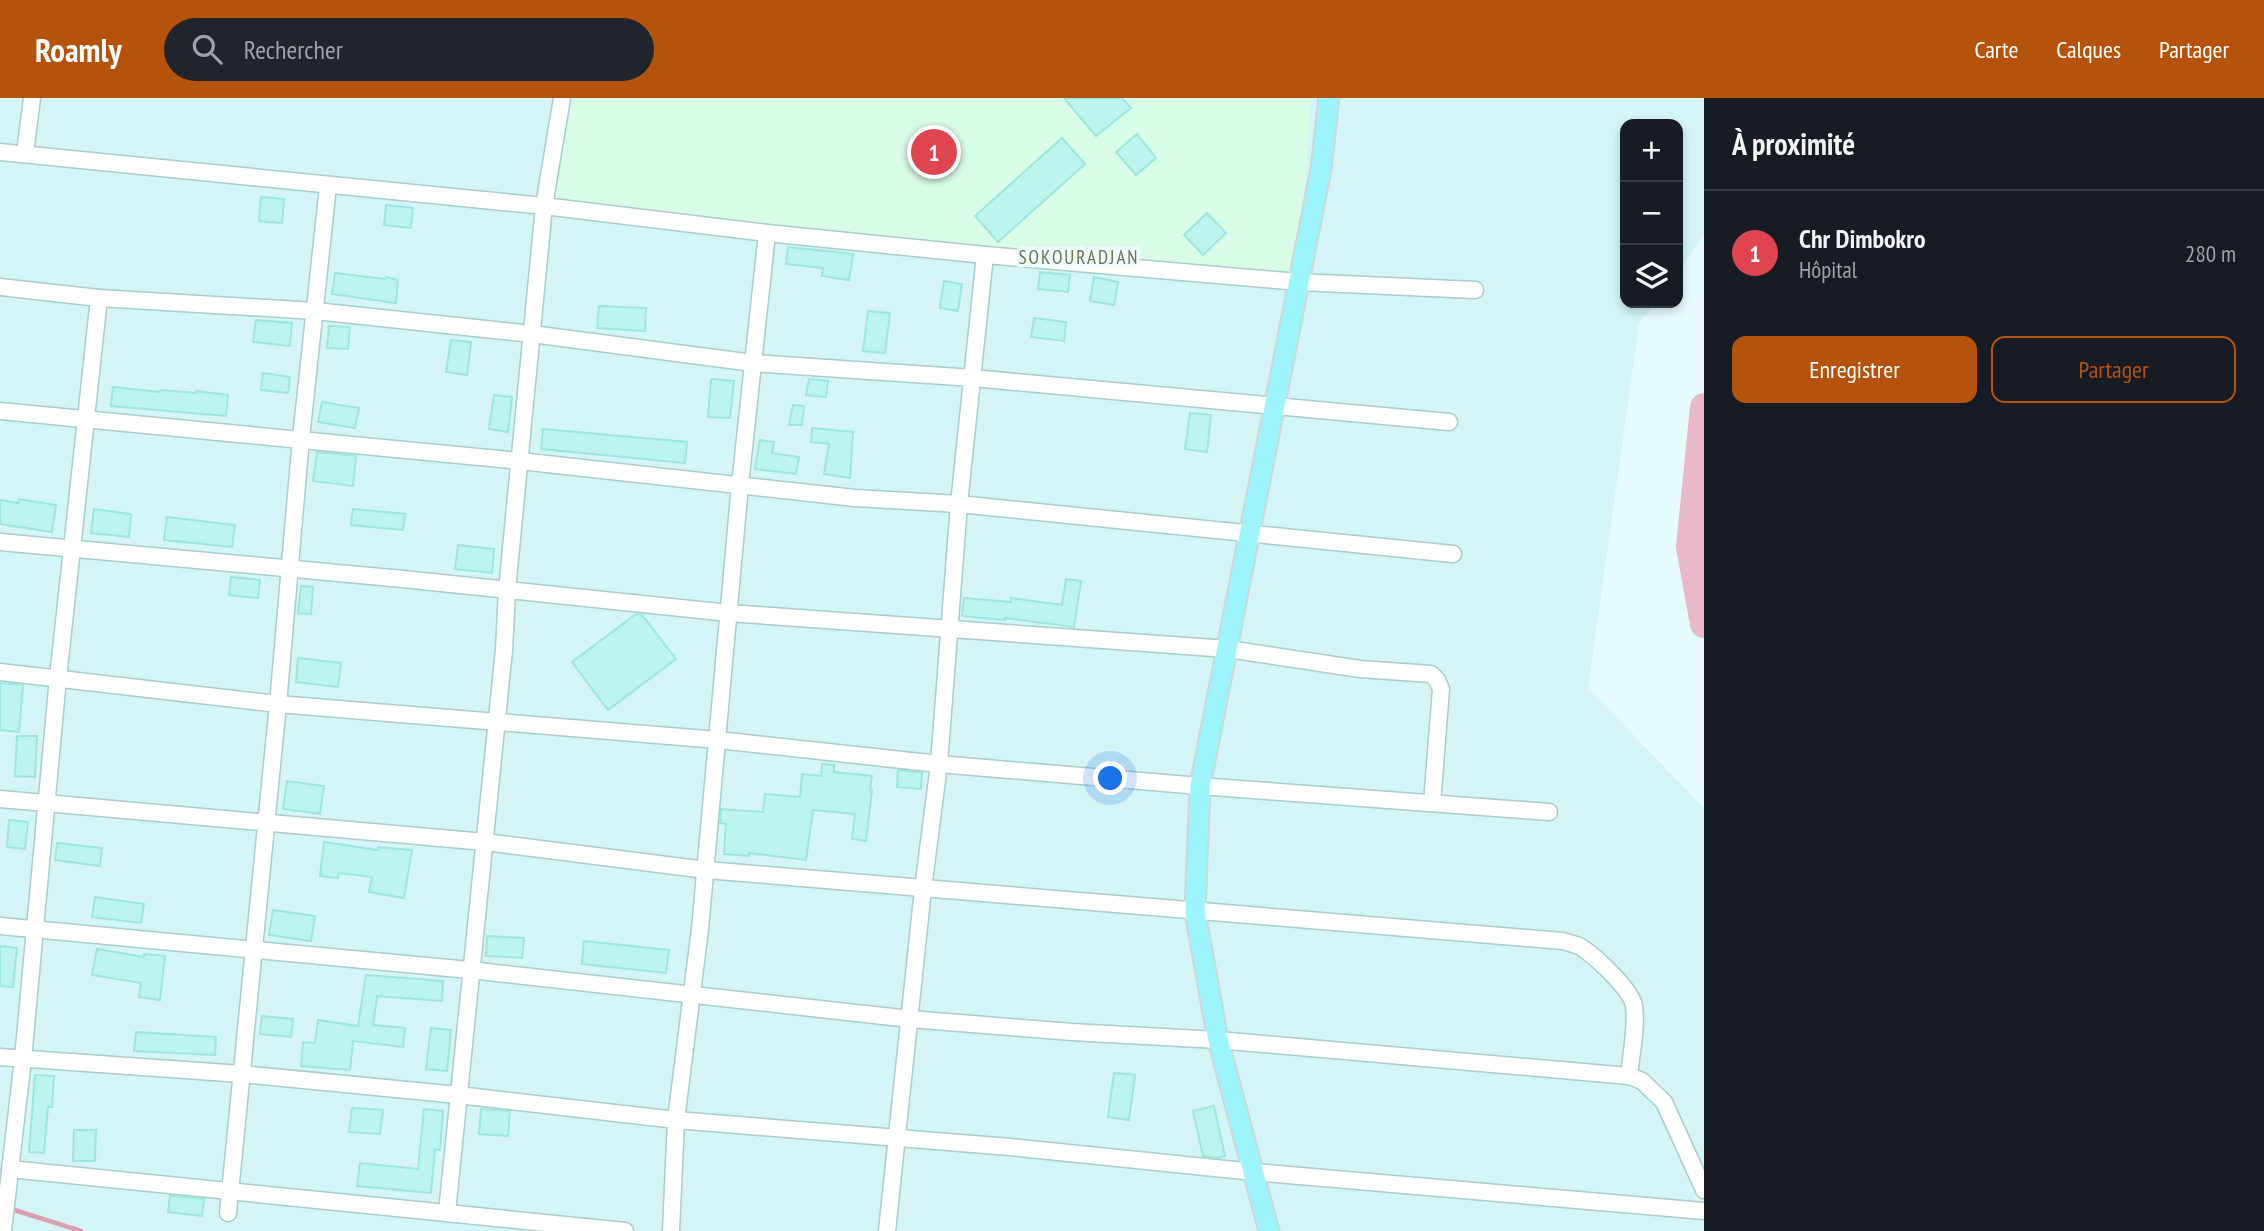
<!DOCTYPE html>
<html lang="fr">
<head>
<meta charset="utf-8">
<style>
  :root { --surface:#171b24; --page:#20242c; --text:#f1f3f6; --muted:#9ea1a6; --line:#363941; --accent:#b45309 }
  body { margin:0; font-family:"PT Sans Narrow",sans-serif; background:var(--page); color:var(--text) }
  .controls { position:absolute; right:21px; top:21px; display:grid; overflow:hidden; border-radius:14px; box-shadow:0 4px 10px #0003 }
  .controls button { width:63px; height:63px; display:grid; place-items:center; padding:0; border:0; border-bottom:2px solid var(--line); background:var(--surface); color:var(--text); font:35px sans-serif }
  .you { position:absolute; left:1111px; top:681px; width:24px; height:24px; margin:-18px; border:5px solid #fff; border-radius:50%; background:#1a73e8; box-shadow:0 0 0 10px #1a73e833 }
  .badge { display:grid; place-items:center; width:46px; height:46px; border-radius:50%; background:var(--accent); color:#fff; font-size:23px; font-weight:700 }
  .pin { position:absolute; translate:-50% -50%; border:4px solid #fff; box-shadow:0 2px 7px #0006 }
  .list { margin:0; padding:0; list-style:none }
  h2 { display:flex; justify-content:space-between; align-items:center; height:91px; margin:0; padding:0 28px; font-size:30px }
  h2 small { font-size:23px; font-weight:400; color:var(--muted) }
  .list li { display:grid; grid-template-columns:46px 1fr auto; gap:21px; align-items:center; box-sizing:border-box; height:126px; padding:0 28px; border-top:2px solid var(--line) }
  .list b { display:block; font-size:26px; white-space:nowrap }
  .list p { margin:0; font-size:23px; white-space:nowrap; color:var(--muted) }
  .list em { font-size:23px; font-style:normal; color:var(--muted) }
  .actions { display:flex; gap:14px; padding:21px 28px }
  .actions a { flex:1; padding:16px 0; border:2px solid var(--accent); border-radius:14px; text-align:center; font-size:24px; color:var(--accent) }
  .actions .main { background:var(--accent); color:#fff }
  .icon { flex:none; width:38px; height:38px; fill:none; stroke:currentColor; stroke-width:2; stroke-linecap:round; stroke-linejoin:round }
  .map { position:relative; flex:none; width:1704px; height:1133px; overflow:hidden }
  header { display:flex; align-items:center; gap:42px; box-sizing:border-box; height:98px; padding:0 35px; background:var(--accent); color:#fff }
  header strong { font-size:33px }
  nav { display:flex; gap:38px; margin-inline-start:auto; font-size:24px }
  .search { width:490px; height:63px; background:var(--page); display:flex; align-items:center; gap:18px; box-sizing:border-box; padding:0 24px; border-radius:38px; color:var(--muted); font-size:26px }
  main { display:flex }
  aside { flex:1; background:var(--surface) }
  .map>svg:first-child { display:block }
  .residential { fill:#d4f4f5 }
  .medical { fill:#d9fce6 }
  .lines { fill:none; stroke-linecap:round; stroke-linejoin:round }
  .stream { stroke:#db9fb5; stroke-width:4.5 }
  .river { stroke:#e9b9cb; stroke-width:28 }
  .building { fill:#bcf5ee; stroke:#9ce8de; stroke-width:2 }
  .minor-casing { stroke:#a9cecb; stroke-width:19 }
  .major-casing { stroke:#ccd9d7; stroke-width:23 }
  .minor { stroke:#fff; stroke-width:16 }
  .major { stroke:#9cf4ff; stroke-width:19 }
  .labels { text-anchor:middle; stroke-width:7; stroke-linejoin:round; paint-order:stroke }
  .neighbourhood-label { font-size:19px; letter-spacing:2px; fill:#6d734b; stroke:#eefdff }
</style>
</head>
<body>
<header>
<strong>Roamly</strong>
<div class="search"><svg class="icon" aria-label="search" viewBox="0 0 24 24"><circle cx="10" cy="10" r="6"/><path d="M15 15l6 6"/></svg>Rechercher</div>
<nav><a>Carte</a><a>Calques</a><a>Partager</a></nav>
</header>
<main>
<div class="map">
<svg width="1704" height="1133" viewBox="0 0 1704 1133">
  <rect width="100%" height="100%" fill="#e6fbfe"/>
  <polygon class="residential" points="0,0 1704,0 1704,138 1678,174 1678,26 1625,26 1625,205 1655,205 1639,226 1588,590 1704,710 1704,1133 0,1133"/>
  <polygon class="medical" points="575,0 1311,0 1299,184 544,108"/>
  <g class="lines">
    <polyline class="stream" points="8,1110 81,1133"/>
    <polyline class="river" points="1704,309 1690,449 1704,526"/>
  </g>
  <g class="building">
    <polygon points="1064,0 1122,0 1131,10 1096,38"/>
    <polygon points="1137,36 1156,60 1136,77 1116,54"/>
    <polygon points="1062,40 1085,66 998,144 975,118"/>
    <polygon points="261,99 284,101 282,125 259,123"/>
    <polygon points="386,107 413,110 411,130 384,127"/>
    <polygon points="1207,115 1226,135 1203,157 1184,137"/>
    <polygon points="788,149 853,156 849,182 822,178 823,170 786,166"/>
    <polygon points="1040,174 1070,177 1068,194 1038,191"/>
    <polygon points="335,175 385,181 386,179 398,182 396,205 332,196"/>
    <polygon points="1094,179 1118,184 1114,207 1090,203"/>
    <polygon points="944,183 962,186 958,213 940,210"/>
    <polygon points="599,208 646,210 645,233 597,230"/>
    <polygon points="868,213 890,215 885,255 863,253"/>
    <polygon points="1034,220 1066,224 1064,243 1031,239"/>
    <polygon points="256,222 292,225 290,248 253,244"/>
    <polygon points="329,228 350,229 348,251 327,250"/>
    <polygon points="451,242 471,244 467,277 446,274"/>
    <polygon points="263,275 290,279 288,295 261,292"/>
    <polygon points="711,281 734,283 730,320 708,319"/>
    <polygon points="809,281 828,283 826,299 806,297"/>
    <polygon points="113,289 160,294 161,292 196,295 196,293 228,297 226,318 111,308"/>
    <polygon points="494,297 512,299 508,334 489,331"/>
    <polygon points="322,304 359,310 355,330 318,324"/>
    <polygon points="793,307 804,308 802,327 789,327"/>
    <polygon points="1190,315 1211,317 1207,354 1185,351"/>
    <polygon points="812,330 853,334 850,380 824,376 829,346 811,344"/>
    <polygon points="543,331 687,344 685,365 541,351"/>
    <polygon points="760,342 774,344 772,355 799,359 796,376 755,371"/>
    <polygon points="317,354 356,358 353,388 313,383"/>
    <polygon points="19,401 56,407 52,434 0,426 0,402 18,405"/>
    <polygon points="94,411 131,416 129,439 91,435"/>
    <polygon points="353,411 405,416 403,432 351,427"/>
    <polygon points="167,419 235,427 232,449 164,442"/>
    <polygon points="458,447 494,451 492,475 455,471"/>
    <polygon points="231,479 260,482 258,500 229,497"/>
    <polygon points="1066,481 1081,483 1074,529 1005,520 1005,522 962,518 964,500 1011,504 1011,500 1062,507"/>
    <polygon points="301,488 313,489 311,516 298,515"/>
    <polygon points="636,516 642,517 676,561 608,612 572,564"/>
    <polygon points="298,560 341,565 338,589 296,584"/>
    <polygon points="0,585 23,587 19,634 0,632"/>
    <polygon points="17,638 37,638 35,679 15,678"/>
    <polygon points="822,666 834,667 834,674 872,678 870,692 872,692 866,743 852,741 855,716 813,712 806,762 749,755 749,758 724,756 726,726 720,725 721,711 763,714 765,696 800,699 802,676 821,678"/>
    <polygon points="898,672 922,675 921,691 897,689"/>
    <polygon points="287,683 324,688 320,716 283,711"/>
    <polygon points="9,722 28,724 25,751 7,749"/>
    <polygon points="324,744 378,752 378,749 412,752 404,800 369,794 372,779 339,775 338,780 320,778"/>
    <polygon points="57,745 102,750 100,768 55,762"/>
    <polygon points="95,799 144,806 141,825 92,819"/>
    <polygon points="273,812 315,818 311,843 269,837"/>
    <polygon points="487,838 524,840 522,860 486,858"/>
    <polygon points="584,843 669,852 666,875 582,866"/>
    <polygon points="0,848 17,850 13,889 0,888"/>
    <polygon points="97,851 144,859 144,856 165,858 160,902 139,899 141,885 92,877"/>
    <polygon points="366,877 443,883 442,903 377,898 373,927 405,930 403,949 353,943 350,972 301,968 303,944 315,945 318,922 358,928"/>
    <polygon points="262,918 293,921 291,939 260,936"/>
    <polygon points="431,930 451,932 447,973 426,971"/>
    <polygon points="136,934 216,939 215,957 134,953"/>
    <polygon points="1114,975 1135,977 1129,1022 1108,1019"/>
    <polygon points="35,977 54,978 52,1009 48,1009 44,1055 29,1054"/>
    <polygon points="1214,1008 1225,1058 1219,1060 1203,1058 1193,1013"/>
    <polygon points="352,1010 383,1012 380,1036 349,1034"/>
    <polygon points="424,1011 443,1013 440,1052 435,1051 431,1095 357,1088 360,1065 418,1071"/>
    <polygon points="481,1011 510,1013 508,1038 479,1036"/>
    <polygon points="74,1032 96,1032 95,1063 73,1063"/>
    <polygon points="170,1098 204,1101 202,1118 168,1114"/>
  </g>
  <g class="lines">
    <defs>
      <g id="minor">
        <polyline points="0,54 544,108 767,135 985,157 1299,184 1475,192"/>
        <polyline points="25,55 32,0"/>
        <polyline points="0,189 99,200 315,213 532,236 753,265 973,280 1449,324"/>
        <polyline points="0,313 520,363 855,400 959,406 1453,456"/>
        <polyline points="0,444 403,481 729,515 1228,551 1360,571 1431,576 1437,582 1441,591 1432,705"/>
        <polyline points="0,574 278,606 718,642 939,666 1200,688 1549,714"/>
        <path d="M0,701l485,43 221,28 857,71c6,2 11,3 16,5 14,8 53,44 55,60 3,20 -3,49 -5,70"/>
        <polyline points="0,828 470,872 910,921 1072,934 1218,942 1629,978 1642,983 1664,1004 1704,1092"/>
        <polyline points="0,959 242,976 458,997 676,1022 1010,1049 1254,1074 1704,1113"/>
        <polyline points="10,1071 625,1133"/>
        <polyline points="447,1114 504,552 507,492 544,108 562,0"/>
        <polyline points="228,1115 278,606 301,340 328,88"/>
        <polyline points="3,1133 23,961 58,580 99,200"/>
        <polyline points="671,1133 676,1022 700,831 740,387 767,135"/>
        <polyline points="887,1133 923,791 939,666 959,406 985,157"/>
      </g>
      <polyline id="major" points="1269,1133 1218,942 1195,814 1200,688 1321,71 1329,0"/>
    </defs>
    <use href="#minor" class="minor-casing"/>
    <use href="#major" class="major-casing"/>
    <use href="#minor" class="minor"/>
    <use href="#major" class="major"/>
  </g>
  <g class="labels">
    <g class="neighbourhood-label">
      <text x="1079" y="166">SOKOURADJAN</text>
    </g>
  </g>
</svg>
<div class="controls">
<button>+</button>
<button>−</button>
<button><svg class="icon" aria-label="layers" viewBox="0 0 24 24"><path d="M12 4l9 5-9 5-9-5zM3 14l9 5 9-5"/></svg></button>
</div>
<div class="you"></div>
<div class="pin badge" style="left:934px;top:54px;background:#e0444e">1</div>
</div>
<aside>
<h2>À proximité<small></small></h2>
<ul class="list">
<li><span class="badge" style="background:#e0444e">1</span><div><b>Chr Dimbokro</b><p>Hôpital</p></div><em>280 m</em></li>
</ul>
<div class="actions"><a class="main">Enregistrer</a><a>Partager</a></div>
</aside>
</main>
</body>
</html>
